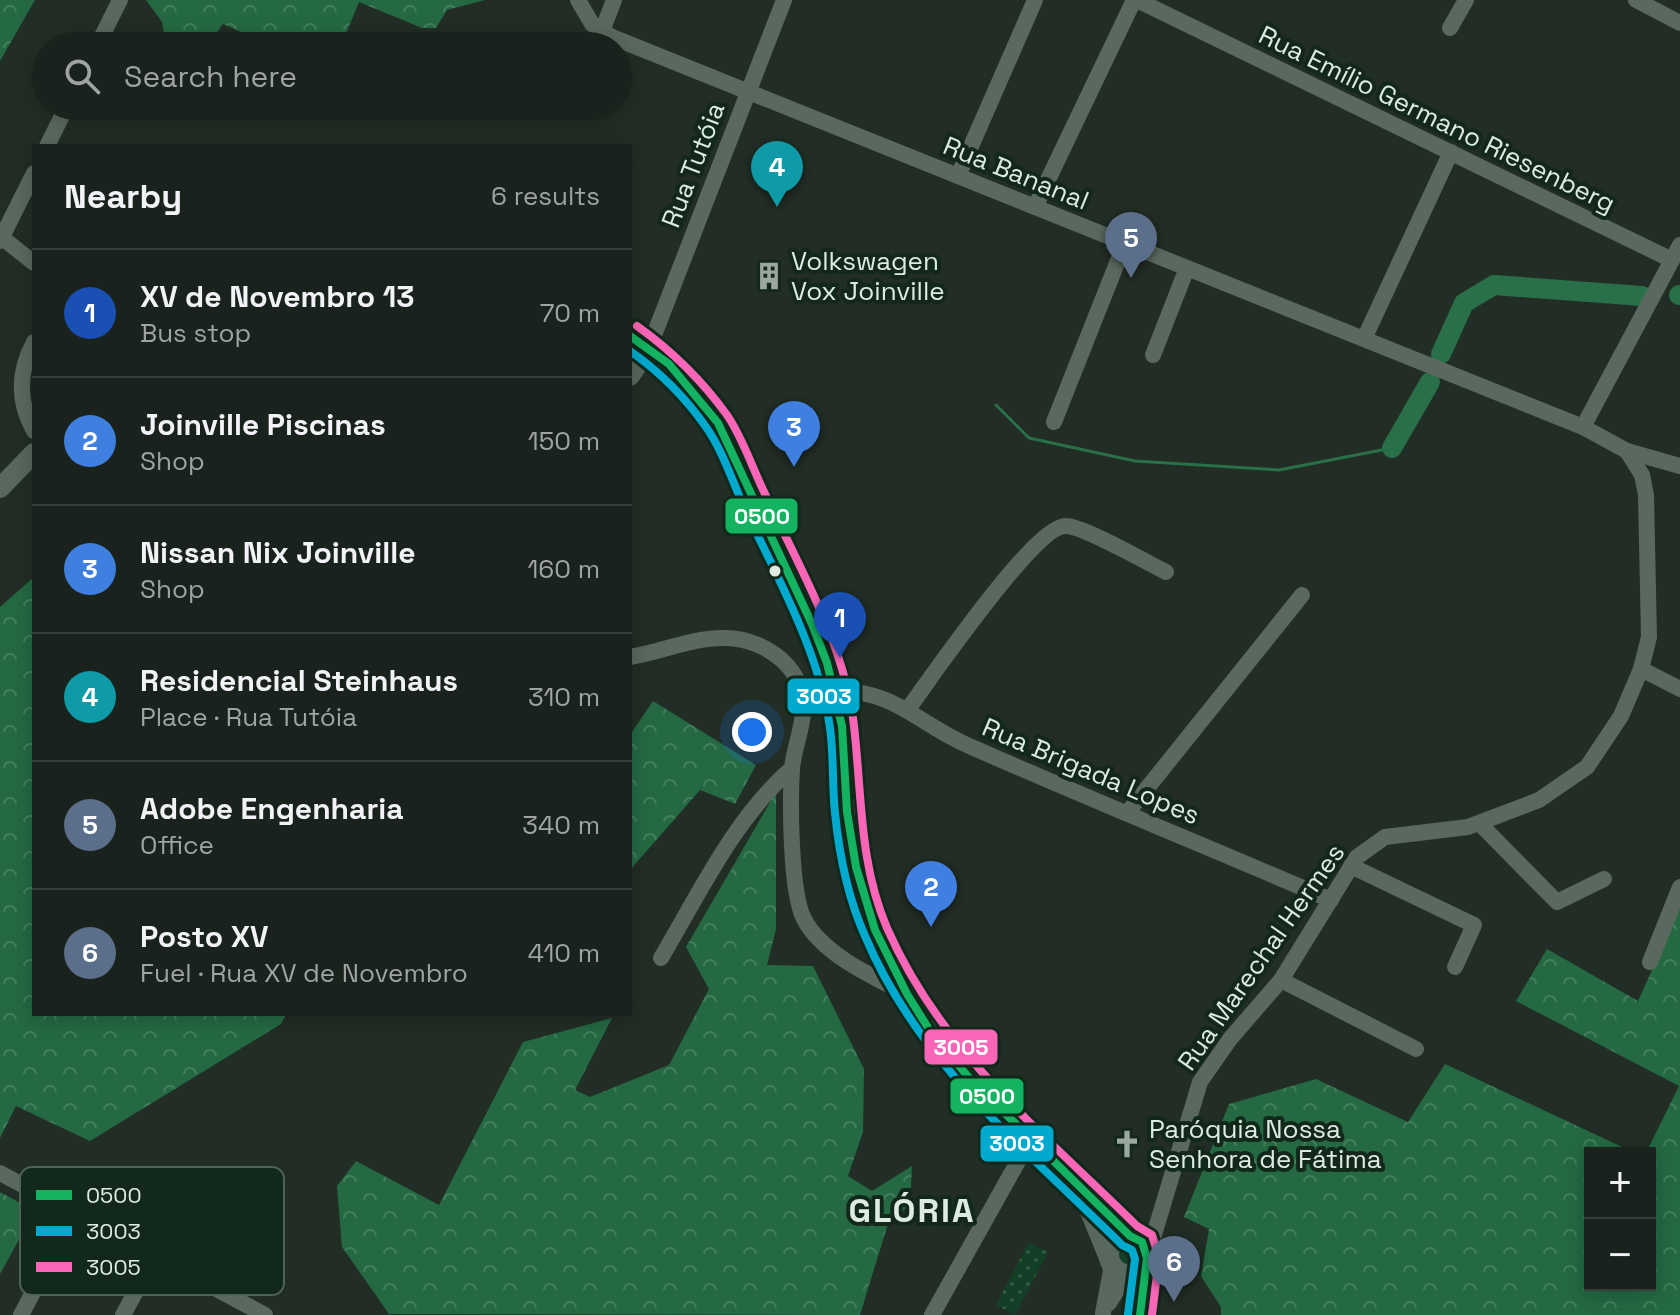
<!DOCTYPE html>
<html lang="en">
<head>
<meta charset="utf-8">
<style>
  :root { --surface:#19221c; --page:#222a25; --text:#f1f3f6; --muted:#9fa4a3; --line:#373f3b; --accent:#9ba89f }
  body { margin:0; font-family:"Space Grotesk",sans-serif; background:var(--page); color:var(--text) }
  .controls { position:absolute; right:24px; bottom:24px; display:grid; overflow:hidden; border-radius:0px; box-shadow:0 4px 20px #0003 }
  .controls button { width:72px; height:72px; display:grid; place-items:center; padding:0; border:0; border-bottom:2px solid var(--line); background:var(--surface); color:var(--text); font:40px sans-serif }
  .you { position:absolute; left:752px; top:732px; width:28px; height:28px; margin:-20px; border:6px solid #fff; border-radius:50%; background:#1a73e8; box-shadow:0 0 0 12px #1a73e833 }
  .badge { display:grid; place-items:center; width:52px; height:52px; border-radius:50%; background:var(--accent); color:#fff; font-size:26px; font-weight:700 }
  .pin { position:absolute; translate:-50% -66px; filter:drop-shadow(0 2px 4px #0008) }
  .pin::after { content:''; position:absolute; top:42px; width:28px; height:24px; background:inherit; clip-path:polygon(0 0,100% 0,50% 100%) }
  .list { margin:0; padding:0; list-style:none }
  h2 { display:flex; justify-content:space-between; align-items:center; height:104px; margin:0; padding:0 32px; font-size:34px }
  h2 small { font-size:26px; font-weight:400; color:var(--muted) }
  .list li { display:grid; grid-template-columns:52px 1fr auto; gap:24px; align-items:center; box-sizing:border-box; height:128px; padding:0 32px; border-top:2px solid var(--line) }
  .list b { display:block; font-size:30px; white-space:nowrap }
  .list p { margin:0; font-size:26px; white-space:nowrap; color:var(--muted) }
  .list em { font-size:26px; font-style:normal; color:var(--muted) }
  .icon { flex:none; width:44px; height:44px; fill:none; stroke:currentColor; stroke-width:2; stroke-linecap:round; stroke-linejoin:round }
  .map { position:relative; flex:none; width:1680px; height:1315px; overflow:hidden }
  .search { position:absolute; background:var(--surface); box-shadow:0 4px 20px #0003; left:32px; top:32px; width:600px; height:88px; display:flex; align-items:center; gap:20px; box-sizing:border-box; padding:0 28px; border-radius:44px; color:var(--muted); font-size:30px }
  .panel { position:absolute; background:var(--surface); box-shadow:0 4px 20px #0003; left:32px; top:144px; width:600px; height:872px; border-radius:0px }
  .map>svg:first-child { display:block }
  .grass { fill:url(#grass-dots) }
  .forest { fill:url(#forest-crowns) }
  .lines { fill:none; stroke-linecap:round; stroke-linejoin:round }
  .stream { stroke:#296f48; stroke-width:3 }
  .river { stroke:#296f48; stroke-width:20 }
  .minor { stroke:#5a685f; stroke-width:16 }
  .major { stroke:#58685d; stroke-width:20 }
  .bus-1-casing { stroke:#12281b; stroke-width:14 }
  .bus-2-casing { stroke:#12281b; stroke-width:14 }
  .bus-3-casing { stroke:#12281b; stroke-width:14 }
  .bus-1 { stroke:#13b361; stroke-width:8 }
  .bus-2 { stroke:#00a9ce; stroke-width:8 }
  .bus-3 { stroke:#fa66b7; stroke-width:8 }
  .bus-dot { fill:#ddebe1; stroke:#12281b; stroke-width:3 }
  .labels { text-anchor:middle; stroke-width:8; stroke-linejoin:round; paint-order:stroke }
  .street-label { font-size:26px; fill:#ddebe1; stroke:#12281b }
  .poi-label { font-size:26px; fill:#ddebe1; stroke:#12281b; text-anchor:start }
  .district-label { font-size:34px; font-weight:bold; letter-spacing:2px; fill:#ddebe1; stroke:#12281b }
  .key { fill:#12281b; stroke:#4f6256; stroke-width:2 }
  .key-label { font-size:22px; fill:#ddebe1 }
  .line-badge { stroke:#12281b; stroke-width:3 }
  .badge-label { font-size:22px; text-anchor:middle; font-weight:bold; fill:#fff }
</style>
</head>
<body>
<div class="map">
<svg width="1680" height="1315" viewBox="0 0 1680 1315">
  <defs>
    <pattern id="grass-dots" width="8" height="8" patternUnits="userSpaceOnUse" patternTransform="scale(2)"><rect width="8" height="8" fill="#143f27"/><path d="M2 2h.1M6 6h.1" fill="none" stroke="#365b46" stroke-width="1.8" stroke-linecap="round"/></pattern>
    <pattern id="forest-crowns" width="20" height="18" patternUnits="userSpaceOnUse" patternTransform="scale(2)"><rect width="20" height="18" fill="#246942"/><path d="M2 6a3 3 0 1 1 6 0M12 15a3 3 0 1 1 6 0" fill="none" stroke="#437f5d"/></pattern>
  </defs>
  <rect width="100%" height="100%" fill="#212d25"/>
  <g class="grass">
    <polygon points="1029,1242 1048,1252 1015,1315 996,1305"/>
    <circle cx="1128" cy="1254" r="10"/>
  </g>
  <g class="forest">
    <polygon points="0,0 35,0 0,61"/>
    <polygon points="146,0 485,0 447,10 436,28 422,28 359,2 341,46 273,46 223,24 207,46 166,46 162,22"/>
    <polygon points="34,577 34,1014 286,1014 281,1024 90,1141 16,1106 0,1138 0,607"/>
    <polygon points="653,701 756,765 735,804 700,790 630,870 630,735"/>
    <polygon points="776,792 776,929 767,965 813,966 864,1069 863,1132 848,1176 872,1191 912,1166 910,1204 887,1227 860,1315 389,1314 342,1247 337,1186 356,1161 439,1205 523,1042 612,1018 575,1090 590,1097 669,1065 709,989 686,947"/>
    <polygon points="1680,908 1680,1315 1221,1315 1221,1307 1201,1276 1209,1229 1184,1217 1229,1104 1316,1079 1408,1122 1445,1064 1635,1153 1590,1153 1590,1285 1650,1285 1650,1153 1646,1153 1679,1086 1516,1001 1547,949 1638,1001"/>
    <polygon points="0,1192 35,1211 0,1274"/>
  </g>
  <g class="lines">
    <polyline class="stream" points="996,405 1029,438 1135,461 1279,470 1392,448"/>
    <g class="river">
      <polyline points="1679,295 1680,295"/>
      <polyline points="1441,354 1464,303 1494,285 1642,296"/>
      <polyline points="1392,448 1430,382"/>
    </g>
    <g class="minor">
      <polyline points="578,0 592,24 612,37 1583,427 1627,451 1642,475 1646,495 1649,637 1641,669 1621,716 1587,767 1539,800 1468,827 1385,837 1357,857 1281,980 1230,1039 1200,1082 1147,1258"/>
      <polyline points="1137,0 1672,260"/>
      <polyline points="1636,0 1680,23"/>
      <polyline points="1450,28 1466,0"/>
      <polyline points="602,31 614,0"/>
      <polyline points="97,46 120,0"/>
      <polyline points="47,146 67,106"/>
      <polyline points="958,176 1035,0"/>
      <polyline points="1035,207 1134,0"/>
      <polyline points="0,236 34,263"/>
      <polyline points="0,241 34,173"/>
      <polyline points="1364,339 1451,152"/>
      <path d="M34,342c-16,30 -17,59 0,89"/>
      <polyline points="649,348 784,0"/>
      <polyline points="1153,355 1187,268"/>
      <polyline points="1054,422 1125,243"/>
      <polyline points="1583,427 1680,245"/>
      <polyline points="1627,451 1680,466"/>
      <path d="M630,657c32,-5 63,-20 96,-19 41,1 82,32 77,76 -2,18 -9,36 -11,54 -2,33 -2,124 12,151 18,35 69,58 103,75"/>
      <polyline points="1641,669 1680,689"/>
      <path d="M835,690c63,2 79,31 132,55 120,53 243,103 364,155"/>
      <path d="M908,709c23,-31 127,-184 158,-183 17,0 80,36 100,46"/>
      <polyline points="1128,812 1302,595"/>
      <polyline points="1480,824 1557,902 1604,879"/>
      <polyline points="1351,866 1474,925 1455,967"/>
      <path d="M661,958c39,-66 73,-139 131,-190"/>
      <polyline points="1650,962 1680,887"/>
      <polyline points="1281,980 1416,1049"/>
      <polyline points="0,1173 265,1315"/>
      <polyline points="1109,1303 1127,1274"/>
      <polyline points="1103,1313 1112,1265"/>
      <polyline points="21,1315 75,1213"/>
      <polyline points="123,1315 193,1186"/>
      <polyline points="932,1315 1030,1140"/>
    </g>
    <g class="major">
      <polyline points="630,336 669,364 718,423 812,624 827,663 842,726 847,812 856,867 875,930 907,994 932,1034 971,1080 1130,1236"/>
      <polyline points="630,376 649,348"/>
      <polyline points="0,488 34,453"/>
      <polyline points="1085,1199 1109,1258"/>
      <circle cx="1128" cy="1255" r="19"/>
      <polyline points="1140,1315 1146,1263"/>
    </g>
    <defs>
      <polyline id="bus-1" points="630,336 669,364 718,423 812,624 827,663 842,726 847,812 856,867 875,930 907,994 932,1034 971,1080 1130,1236 1142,1242 1147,1258 1140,1315"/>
      <path id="bus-2" d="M630,351c30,21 55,46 76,76 17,24 27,56 39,82 33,70 74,142 85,219 4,28 2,57 5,85 4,40 13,85 30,123 54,128 160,213 257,309l10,5 3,9 -7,55"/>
      <path id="bus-3" d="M637,326c35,25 64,53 90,89 16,23 26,55 39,81 34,73 79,149 88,230 8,69 5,137 33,202 55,125 155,204 250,298l15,9 7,23 -7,57"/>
    </defs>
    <use href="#bus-1" class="bus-1-casing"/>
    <use href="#bus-2" class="bus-2-casing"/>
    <use href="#bus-3" class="bus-3-casing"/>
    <use href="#bus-1" class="bus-1"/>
    <use href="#bus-2" class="bus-2"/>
    <use href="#bus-3" class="bus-3"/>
  </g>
  <defs>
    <symbol id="building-bare" viewBox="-9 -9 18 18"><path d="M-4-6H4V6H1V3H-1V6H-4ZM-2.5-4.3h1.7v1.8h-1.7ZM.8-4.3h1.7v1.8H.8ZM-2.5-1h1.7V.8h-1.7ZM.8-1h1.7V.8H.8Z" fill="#9ba89f" stroke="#12281b" stroke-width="2.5" paint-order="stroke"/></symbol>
    <symbol id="church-bare" viewBox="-9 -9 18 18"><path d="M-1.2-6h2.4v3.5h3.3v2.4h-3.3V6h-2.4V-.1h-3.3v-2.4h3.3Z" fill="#9ba89f" stroke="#12281b" stroke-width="2.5" paint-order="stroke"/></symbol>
  </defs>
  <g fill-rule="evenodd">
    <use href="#building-bare" x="749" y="256" width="40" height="40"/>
    <use href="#church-bare" x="1107" y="1124" width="40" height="40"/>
  </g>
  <circle class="bus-dot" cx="775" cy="571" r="7"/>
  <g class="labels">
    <g class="street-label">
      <text transform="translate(1437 119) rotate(26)" y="9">Rua Emílio Germano Riesenberg</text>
      <text transform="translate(693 165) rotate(-69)" y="9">Rua Tutóia</text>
      <text transform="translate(1016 173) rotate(22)" y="9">Rua Bananal</text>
      <text transform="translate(1091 771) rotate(23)" y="9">Rua Brigada Lopes</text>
      <text transform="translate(1261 957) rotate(-55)" y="9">Rua Marechal Hermes</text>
    </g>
    <g class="poi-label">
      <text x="791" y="270">Volkswagen<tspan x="791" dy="30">Vox Joinville</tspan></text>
      <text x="1149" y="1138">Paróquia Nossa<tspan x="1149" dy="30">Senhora de Fátima</tspan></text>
    </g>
    <g class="district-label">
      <text x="912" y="1222">GLÓRIA</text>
    </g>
  </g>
  <rect x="20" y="1167" width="264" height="128" rx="12" class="key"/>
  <rect x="36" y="1190" width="36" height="10" fill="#13b361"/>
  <rect x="36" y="1226" width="36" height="10" fill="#00a9ce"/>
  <rect x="36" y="1262" width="36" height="10" fill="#fa66b7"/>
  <g class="key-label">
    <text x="86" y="1203">0500</text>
    <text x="86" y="1239">3003</text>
    <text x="86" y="1275">3005</text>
  </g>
  <g class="line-badge">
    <rect x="724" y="497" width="75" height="38" rx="8" fill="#13b361"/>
    <rect x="786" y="677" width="75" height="38" rx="8" fill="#00a9ce"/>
    <rect x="923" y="1028" width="76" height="38" rx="8" fill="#fa66b7"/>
    <rect x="949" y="1077" width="76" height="38" rx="8" fill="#13b361"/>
    <rect x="979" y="1124" width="76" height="39" rx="8" fill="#00a9ce"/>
  </g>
  <g class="badge-label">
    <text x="762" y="524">0500</text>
    <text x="824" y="704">3003</text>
    <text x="961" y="1055">3005</text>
    <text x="987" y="1104">0500</text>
    <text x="1017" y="1151">3003</text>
  </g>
</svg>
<div class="controls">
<button>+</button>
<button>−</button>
</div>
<div class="you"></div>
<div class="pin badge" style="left:840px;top:658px;background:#1a4fb4">1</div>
<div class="pin badge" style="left:931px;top:927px;background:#3f7fe0">2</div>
<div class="pin badge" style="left:794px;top:467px;background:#3f7fe0">3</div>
<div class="pin badge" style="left:777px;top:207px;background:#0f9aa8">4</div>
<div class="pin badge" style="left:1131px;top:278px;background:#5c6f8a">5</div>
<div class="pin badge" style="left:1174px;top:1302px;background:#5c6f8a">6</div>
<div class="search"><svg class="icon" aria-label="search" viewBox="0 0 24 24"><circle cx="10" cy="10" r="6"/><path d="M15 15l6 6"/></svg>Search here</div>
<section class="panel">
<h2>Nearby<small>6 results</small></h2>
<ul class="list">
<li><span class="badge" style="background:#1a4fb4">1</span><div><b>XV de Novembro 13</b><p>Bus stop</p></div><em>70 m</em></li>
<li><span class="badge" style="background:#3f7fe0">2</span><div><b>Joinville Piscinas</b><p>Shop</p></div><em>150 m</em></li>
<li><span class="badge" style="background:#3f7fe0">3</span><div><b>Nissan Nix Joinville</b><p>Shop</p></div><em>160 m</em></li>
<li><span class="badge" style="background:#0f9aa8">4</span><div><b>Residencial Steinhaus</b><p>Place · Rua Tutóia</p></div><em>310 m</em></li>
<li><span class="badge" style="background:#5c6f8a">5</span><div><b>Adobe Engenharia</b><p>Office</p></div><em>340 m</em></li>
<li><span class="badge" style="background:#5c6f8a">6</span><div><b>Posto XV</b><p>Fuel · Rua XV de Novembro</p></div><em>410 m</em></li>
</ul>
</section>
</div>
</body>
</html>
